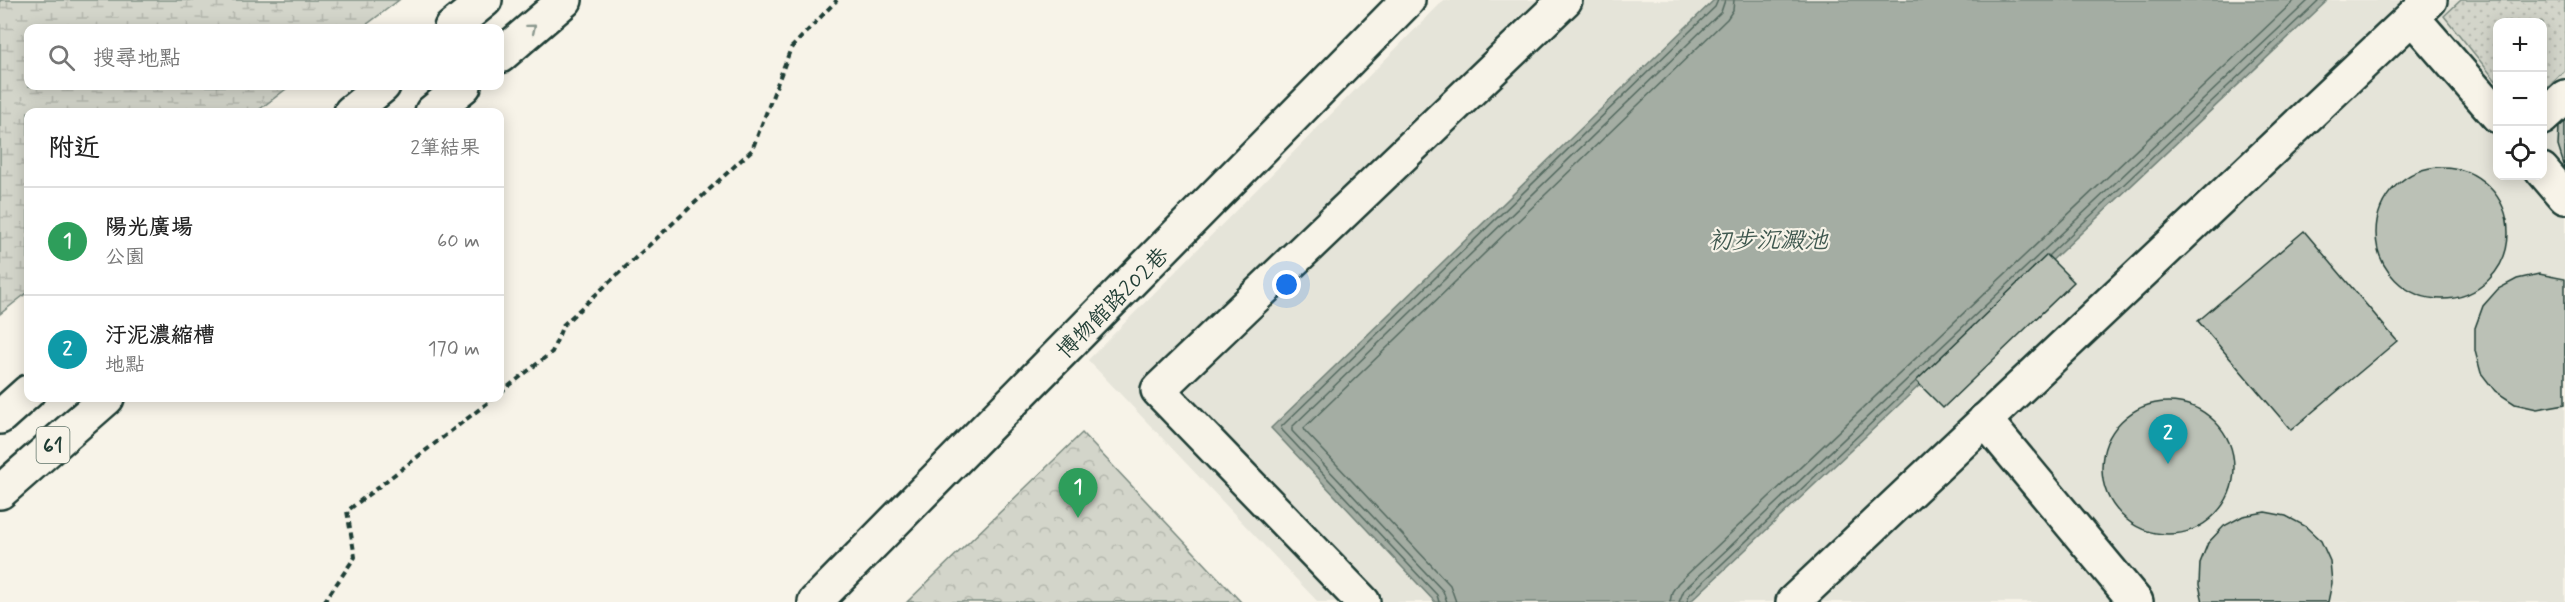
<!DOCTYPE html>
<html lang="zh-TW">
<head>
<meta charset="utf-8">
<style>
  :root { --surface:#fff; --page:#f6f6f6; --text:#222; --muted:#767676; --line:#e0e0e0; --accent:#c8321e }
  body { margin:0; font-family:Mynerve,"LXGW WenKai TC",sans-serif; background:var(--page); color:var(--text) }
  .controls { position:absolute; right:18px; top:18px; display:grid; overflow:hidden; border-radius:12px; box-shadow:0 3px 15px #0003 }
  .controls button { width:54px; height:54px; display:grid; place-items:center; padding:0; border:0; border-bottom:2px solid var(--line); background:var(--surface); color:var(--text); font:30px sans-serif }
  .you { position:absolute; left:1287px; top:285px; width:21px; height:21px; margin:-15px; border:4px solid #fff; border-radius:50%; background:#1a73e8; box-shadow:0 0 0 9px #1a73e833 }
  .badge { display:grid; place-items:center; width:39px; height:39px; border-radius:50%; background:var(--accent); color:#fff; font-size:20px; font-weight:700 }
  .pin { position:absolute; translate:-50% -50px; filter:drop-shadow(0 2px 3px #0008) }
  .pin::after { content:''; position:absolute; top:32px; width:21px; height:18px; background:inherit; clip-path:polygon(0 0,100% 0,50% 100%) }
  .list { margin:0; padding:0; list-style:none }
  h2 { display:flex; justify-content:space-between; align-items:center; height:78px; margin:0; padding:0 24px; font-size:26px }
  h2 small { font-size:20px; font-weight:400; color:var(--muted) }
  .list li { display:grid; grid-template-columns:39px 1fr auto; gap:18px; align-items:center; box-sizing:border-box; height:108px; padding:0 24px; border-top:2px solid var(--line) }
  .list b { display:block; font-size:22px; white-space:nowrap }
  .list p { margin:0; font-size:20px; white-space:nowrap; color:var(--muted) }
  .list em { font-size:20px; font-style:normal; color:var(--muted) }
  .icon { flex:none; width:33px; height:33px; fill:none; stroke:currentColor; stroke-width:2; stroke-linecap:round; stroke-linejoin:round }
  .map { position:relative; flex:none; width:2565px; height:602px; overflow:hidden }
  .search { position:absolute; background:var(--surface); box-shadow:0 3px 15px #0003; left:24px; top:24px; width:480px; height:66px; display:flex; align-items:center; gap:15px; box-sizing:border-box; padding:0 21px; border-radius:12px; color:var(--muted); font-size:22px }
  .panel { position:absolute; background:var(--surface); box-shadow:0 3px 15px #0003; left:24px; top:108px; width:480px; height:294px; border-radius:12px }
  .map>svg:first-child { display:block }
  .built { fill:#e5e4d9; fill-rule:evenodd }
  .grass { fill:url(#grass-dots); stroke:#79897f; stroke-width:1.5 }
  .wetland { fill:url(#wetland-marsh); stroke:#79897f; stroke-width:1.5 }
  .park { fill:url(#park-crowns); stroke:#79897f; stroke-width:1.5 }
  .water { fill:#a4ada3; stroke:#6f8077; stroke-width:1.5 }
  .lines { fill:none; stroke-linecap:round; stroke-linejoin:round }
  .shore { stroke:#546a60; stroke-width:1.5 }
  .building { fill:#bbc1b6; stroke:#1f3d34; stroke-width:1.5 }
  .minor-casing { stroke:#1f3d34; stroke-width:38 }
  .highway-casing { stroke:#1f3d34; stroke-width:38 }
  .path { stroke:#1f3d34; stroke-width:4; stroke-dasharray:6 4.5; stroke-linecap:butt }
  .minor { stroke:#f7f3e8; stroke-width:33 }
  .highway { stroke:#f7f3e8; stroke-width:33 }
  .oneway { stroke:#8b988e }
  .labels { text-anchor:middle; stroke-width:4.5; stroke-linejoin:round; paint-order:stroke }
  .shield { fill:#f7f3e8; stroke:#60746a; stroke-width:1.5 }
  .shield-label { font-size:21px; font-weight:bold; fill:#1f3d34 }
  .street-label { font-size:22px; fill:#1f3d34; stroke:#f7f3e8 }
  .water-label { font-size:24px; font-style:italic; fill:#405950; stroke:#f7f3e8 }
</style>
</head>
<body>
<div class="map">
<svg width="2565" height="602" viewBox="0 0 2565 602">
  <defs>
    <pattern id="grass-dots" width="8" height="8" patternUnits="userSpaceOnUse" patternTransform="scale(1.5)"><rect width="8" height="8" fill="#d3d5ca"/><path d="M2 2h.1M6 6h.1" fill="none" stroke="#b5b8ae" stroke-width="1.8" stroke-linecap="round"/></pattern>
    <pattern id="wetland-marsh" width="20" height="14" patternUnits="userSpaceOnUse" patternTransform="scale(1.5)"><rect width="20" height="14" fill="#d3d5ca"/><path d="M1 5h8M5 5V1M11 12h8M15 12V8" fill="none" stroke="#b5b8ae"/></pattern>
    <pattern id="park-crowns" width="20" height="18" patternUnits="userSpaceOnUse" patternTransform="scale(1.5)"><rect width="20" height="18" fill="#d3d5ca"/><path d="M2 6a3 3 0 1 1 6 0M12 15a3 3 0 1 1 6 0" fill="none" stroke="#b5b8ae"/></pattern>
  </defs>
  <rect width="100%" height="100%" fill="#f7f3e8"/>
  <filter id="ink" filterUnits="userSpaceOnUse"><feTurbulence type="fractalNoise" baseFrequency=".0167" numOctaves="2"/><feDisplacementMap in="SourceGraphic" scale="12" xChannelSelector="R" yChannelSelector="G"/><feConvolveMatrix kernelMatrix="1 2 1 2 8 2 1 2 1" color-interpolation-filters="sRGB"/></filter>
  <g filter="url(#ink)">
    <path class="built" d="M1444,0h1121v602h-1247l-230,-242zM2498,22h44v154h-44z"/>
    <polygon class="grass" points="2461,0 2565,0 2565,70 2543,91 2542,22 2498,22 2497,82 2444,16"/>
    <polygon class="wetland" points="0,0 399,0 362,28 28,28 28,86 290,86 256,112 28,112 28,292 0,314"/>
    <polygon class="park" points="1082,433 1241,602 907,602"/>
    <polygon class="water" points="1714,0 2328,0 1690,602 1435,602 1271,428"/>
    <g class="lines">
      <g class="shore">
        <polyline points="2049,255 2319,0"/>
        <polyline points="1439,602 1437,595 1282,430 1281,427 1715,7 1718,0"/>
        <polyline points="1447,602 1443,591 1292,431 1292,427 1721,12 1725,0"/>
        <polyline points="1456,602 1450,585 1305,431 1304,428 1727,19 1733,10 1734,0"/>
        <polyline points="1670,602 1672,592 1678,583 2295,0"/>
        <polyline points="1679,602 1684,590 2309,0"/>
        <polyline points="1687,602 1689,595 1915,382"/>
      </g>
    </g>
    <g class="building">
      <polygon points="2565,112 2565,168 2558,146 2559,127"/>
      <circle cx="2442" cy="233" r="66"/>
      <polygon points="2304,231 2397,341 2291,430 2198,321"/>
      <polygon points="2047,255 2074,282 1943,408 1916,381"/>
      <polygon points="2539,274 2565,279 2565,404 2537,409 2515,404 2495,391 2481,373 2475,351 2475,328 2483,306 2498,289 2517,279"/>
      <circle cx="2168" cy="468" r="66"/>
      <polygon points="2265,512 2286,516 2305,526 2321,541 2330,561 2332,583 2328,602 2203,602 2199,585 2200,563 2208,543 2224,526 2243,516"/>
    </g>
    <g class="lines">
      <defs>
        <g id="minor">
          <polyline points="2412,17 2498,116"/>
          <polyline points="2542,118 2565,97"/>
          <polyline points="2542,170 2565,197"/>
          <polyline points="1985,420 2136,602"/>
          <polyline points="815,602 1408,0"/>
          <polyline points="1363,602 1158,390 1565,0"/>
          <polyline points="1793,602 2430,0"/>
        </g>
        <g id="highway">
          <polyline points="451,28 485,0"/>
          <polyline points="500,56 565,0"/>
          <polyline points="351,112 383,86"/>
          <polyline points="432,112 464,86"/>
          <polyline points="0,417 28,392"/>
          <polyline points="0,492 107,398"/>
        </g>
      </defs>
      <use href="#minor" class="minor-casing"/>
      <use href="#highway" class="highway-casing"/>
      <g class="path">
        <polyline points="500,393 552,352 563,325 752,150 791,48 837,0"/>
        <polyline points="324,602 355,557 347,511 494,398"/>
      </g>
      <use href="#minor" class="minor"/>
      <use href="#highway" class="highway"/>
    </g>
    <defs><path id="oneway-chevron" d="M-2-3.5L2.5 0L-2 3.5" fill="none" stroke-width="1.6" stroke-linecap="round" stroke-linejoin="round" transform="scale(1.5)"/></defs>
    <use class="oneway" href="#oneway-chevron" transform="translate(532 28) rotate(-40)"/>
  </g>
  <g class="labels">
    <rect class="shield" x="36.5" y="427" width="33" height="36" rx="4.5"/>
    <g class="shield-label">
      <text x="53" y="452">61</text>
    </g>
    <g class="street-label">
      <text transform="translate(1112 302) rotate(-45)" y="8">博物館路202巷</text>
    </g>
    <g class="water-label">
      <text x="1768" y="248">初步沉澱池</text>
    </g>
  </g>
</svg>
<div class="controls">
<button>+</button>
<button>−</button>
<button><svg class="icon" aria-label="locate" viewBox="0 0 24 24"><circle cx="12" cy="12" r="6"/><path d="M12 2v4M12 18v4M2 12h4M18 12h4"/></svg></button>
</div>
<div class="you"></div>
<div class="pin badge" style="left:1078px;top:518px;background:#2e9e5b">1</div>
<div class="pin badge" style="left:2168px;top:464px;background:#0f9aa8">2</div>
<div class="search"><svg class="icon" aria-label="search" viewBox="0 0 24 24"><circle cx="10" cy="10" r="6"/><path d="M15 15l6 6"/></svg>搜尋地點</div>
<section class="panel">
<h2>附近<small>2筆結果</small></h2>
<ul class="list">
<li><span class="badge" style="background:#2e9e5b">1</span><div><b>陽光廣場</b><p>公園</p></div><em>60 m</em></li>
<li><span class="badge" style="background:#0f9aa8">2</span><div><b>汙泥濃縮槽</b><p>地點</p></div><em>170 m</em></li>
</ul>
</section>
</div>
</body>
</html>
